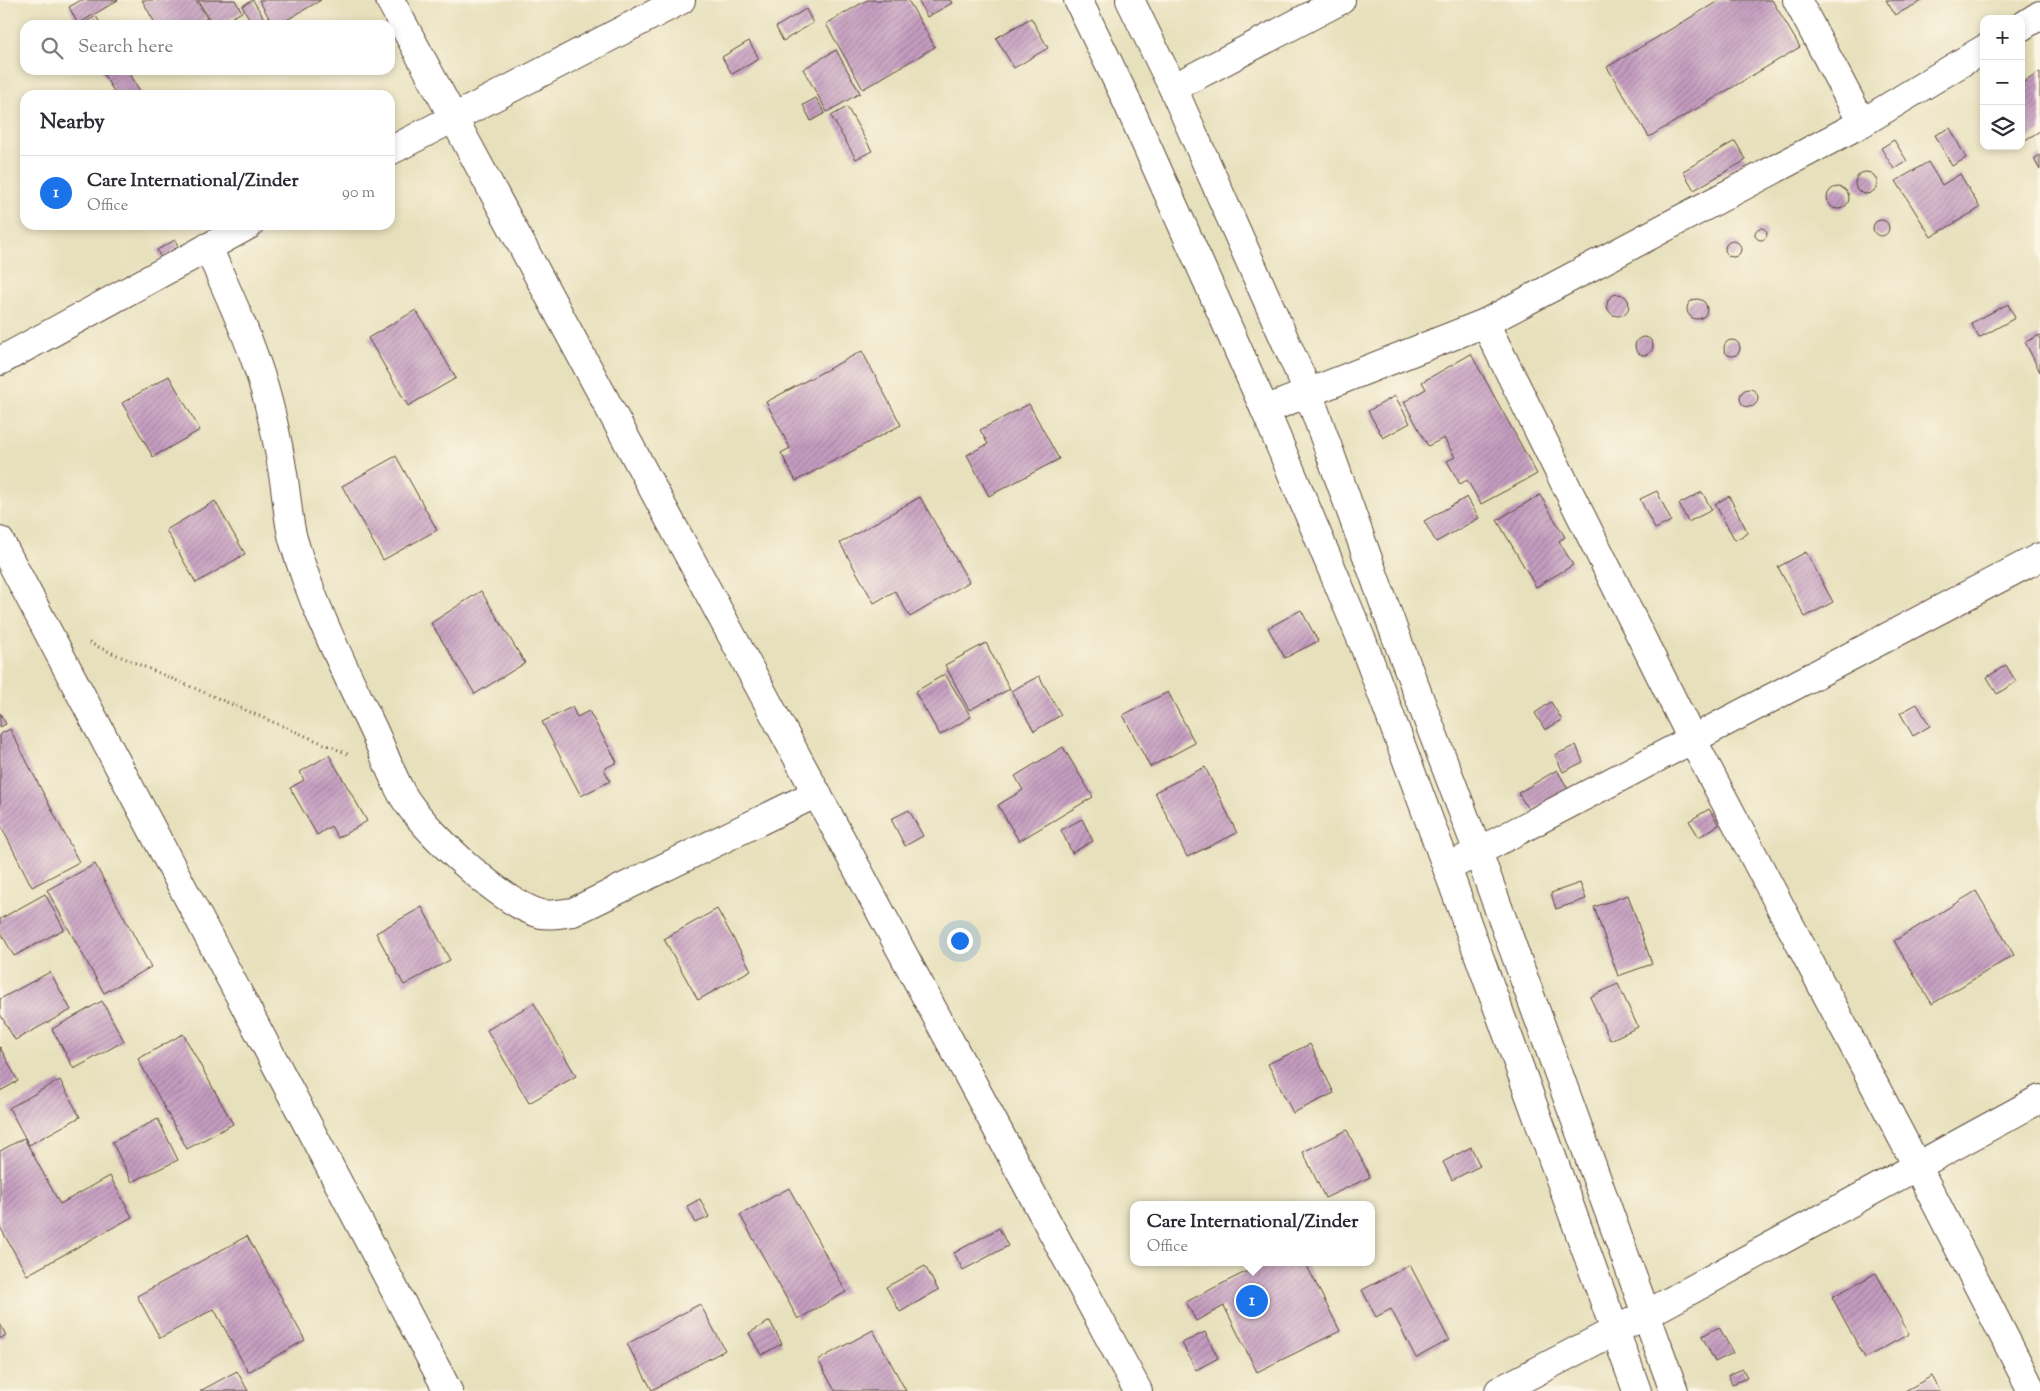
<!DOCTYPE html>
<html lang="en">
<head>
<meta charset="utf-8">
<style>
  :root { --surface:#fff; --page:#f7f7f7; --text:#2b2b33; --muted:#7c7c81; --line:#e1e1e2; --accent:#1a73e8 }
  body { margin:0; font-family:"Sorts Mill Goudy",serif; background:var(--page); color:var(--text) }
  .controls { position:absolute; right:15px; top:15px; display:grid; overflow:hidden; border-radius:10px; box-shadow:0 2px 8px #0003 }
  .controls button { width:45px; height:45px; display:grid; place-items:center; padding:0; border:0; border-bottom:1px solid var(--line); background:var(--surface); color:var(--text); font:25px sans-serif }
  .you { position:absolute; left:959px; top:940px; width:18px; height:18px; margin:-12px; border:4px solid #fff; border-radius:50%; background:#1a73e8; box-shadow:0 0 0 8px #1a73e833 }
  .badge { display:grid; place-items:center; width:32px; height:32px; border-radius:50%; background:var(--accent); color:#fff; font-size:16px; font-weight:700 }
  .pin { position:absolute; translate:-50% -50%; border:2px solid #fff; box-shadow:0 1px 5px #0006 }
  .popup { position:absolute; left:1130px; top:1201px; width:245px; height:65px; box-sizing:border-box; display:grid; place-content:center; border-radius:10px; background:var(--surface); filter:drop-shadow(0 1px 4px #0005); font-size:16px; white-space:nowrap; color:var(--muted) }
  .popup b { font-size:19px; color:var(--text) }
  .popup::after { content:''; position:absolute; left:50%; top:100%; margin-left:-10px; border:10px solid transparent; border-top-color:var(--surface) }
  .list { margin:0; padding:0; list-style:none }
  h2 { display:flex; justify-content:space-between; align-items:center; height:65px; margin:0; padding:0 20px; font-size:21px }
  h2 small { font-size:16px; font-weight:400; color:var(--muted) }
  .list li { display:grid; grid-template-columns:32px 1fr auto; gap:15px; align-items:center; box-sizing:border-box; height:75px; padding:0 20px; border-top:1px solid var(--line) }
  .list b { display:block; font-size:19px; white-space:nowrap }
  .list p { margin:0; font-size:16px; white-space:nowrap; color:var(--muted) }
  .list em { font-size:16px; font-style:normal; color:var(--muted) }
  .icon { flex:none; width:28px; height:28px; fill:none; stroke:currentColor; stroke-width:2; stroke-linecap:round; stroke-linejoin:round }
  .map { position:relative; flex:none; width:2040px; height:1391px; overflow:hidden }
  .search { position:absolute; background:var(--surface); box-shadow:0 2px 8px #0003; left:20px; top:20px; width:375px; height:55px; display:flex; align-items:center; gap:12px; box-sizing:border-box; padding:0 18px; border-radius:15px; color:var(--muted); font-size:19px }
  .panel { position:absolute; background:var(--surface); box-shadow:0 2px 8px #0003; left:20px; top:90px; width:375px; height:140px; border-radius:15px }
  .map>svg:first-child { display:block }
  .building { fill:url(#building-hatch) }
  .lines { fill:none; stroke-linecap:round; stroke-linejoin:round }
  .minor-casing { stroke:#554536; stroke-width:30 }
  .highway-casing { stroke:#554536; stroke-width:30 }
  .path { stroke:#554536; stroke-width:3; stroke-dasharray:1 4; stroke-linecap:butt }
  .minor { stroke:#fff; stroke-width:28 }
  .highway { stroke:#fff; stroke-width:28 }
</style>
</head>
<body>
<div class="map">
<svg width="2040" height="1391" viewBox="0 0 2040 1391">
  <defs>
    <pattern id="building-hatch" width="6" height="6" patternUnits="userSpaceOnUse" patternTransform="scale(1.25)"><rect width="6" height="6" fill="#c49cc0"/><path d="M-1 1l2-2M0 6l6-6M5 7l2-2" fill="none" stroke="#a07f9b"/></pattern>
  </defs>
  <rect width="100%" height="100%" fill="#fcf5e5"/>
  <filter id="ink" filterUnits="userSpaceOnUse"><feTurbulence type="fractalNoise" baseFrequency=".02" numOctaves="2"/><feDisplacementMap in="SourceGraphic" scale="10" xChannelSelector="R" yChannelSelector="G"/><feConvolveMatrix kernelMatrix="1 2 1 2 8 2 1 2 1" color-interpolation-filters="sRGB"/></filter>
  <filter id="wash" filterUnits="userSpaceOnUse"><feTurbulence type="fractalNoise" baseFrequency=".0096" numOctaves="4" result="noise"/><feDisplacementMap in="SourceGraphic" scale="20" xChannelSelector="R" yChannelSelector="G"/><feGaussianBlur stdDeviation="1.12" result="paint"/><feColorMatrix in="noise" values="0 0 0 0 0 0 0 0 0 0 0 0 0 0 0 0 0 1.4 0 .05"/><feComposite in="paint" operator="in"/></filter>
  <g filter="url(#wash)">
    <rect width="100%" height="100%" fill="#e7e0bc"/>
    <g id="blocks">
      <g class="building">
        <polygon points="81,0 118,0 78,24 69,7"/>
        <polygon points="142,0 196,0 207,18 195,25 156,25"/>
        <polygon points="198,0 235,0 242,12 218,25 213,25"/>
        <polygon points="253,0 268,25 253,25 242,6"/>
        <polygon points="259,0 321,0 278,25 273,25"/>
        <polygon points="867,0 908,0 935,47 863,89 826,24"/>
        <polygon points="918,0 950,0 952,3 927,17"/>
        <polygon points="1720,0 1772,0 1800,47 1649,137 1607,67"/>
        <polygon points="1886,0 1924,0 1895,15"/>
        <polygon points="806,9 813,23 783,41 776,27"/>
        <polygon points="96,16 101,25 81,25"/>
        <polygon points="1031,18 1048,48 1014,68 996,38"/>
        <polygon points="749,41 759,59 732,74 722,57"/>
        <polygon points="836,50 860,93 827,112 803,69"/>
        <polygon points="101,70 128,70 142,95 116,95"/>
        <polygon points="2040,72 2040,131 2025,140 2021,135 2021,84"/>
        <polygon points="816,98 825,113 811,121 803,105"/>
        <polygon points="847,107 872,151 856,159 831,116"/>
        <polygon points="1950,128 1966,158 1952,166 1935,135"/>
        <polygon points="1894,140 1907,161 1894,169 1881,148"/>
        <polygon points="1735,141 1746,160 1694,190 1683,171"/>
        <polygon points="2040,155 2040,170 2034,159"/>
        <polygon points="1928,162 1942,185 1960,174 1980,208 1931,237 1896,181"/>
        <circle cx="1866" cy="183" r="11"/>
        <circle cx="1838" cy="198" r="11"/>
        <circle cx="1881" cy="228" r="8"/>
        <circle cx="1761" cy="234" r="6"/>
        <polygon points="175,240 179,248 161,258 157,250"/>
        <circle cx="1733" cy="249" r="8"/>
        <circle cx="1618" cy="305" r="11"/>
        <circle cx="1697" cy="309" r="10"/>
        <polygon points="2008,304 2015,318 1979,338 1971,323"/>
        <polygon points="416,310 456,378 408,406 368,338"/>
        <polygon points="2040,335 2040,372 2025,342"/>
        <circle cx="1644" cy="346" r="9"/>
        <circle cx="1732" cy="348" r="8"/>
        <polygon points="862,351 901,425 796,481 781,453 790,448 766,402"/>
        <polygon points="1471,354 1537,474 1481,504 1467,480 1460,484 1447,461 1455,457 1444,438 1428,446 1404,402 1426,389 1422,382"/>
        <polygon points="169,376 200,430 153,457 122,403"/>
        <circle cx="1749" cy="398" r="9"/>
        <polygon points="1395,396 1410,423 1383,438 1368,411"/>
        <polygon points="1029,404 1059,459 989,496 967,455 988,444 980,430"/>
        <polygon points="396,456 437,530 383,560 342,486"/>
        <polygon points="1657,491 1671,521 1655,529 1640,499"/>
        <polygon points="1702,492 1712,510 1688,522 1679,504"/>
        <polygon points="1540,495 1565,537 1559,541 1573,565 1536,587 1497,520"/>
        <polygon points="1729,496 1748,533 1735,540 1715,504"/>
        <polygon points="920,497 969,582 910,617 895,591 874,603 840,543"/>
        <polygon points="1467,497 1479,518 1436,542 1424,521"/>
        <polygon points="215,501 245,554 196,583 166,530"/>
        <polygon points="1806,552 1833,602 1805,617 1778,567"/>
        <polygon points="481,591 525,663 475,694 431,623"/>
        <polygon points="1301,610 1318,641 1285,658 1268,628"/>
        <polygon points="986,643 1010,689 969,710 945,665"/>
        <polygon points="2006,665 2016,682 1997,694 1987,677"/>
        <polygon points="945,674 971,717 940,735 915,692"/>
        <polygon points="1039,676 1061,715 1034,731 1011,691"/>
        <polygon points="1168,692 1195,743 1150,767 1123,715"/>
        <polygon points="1551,702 1562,720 1545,730 1535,713"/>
        <polygon points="1917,704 1930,726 1913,736 1900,713"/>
        <polygon points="572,707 577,717 589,711 617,762 604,769 610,781 581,796 542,722"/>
        <polygon points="0,713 6,724 0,727"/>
        <polygon points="10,729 79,862 32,887 0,824 0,734"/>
        <polygon points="1576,745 1583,762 1563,772 1555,755"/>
        <polygon points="1063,747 1093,797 1019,841 998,805 1023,790 1015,776"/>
        <polygon points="329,755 367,821 338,838 331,826 317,835 290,788 304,780 300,772"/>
        <polygon points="1205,767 1237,833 1187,857 1155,792"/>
        <polygon points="1557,770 1568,789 1530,812 1518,793"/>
        <polygon points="1709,809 1719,825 1699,837 1689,821"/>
        <polygon points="909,810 923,836 905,846 891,819"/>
        <polygon points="1082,819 1093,841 1072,853 1061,830"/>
        <polygon points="95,864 151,967 104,993 47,890"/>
        <polygon points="1580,883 1586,899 1556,909 1551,893"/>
        <polygon points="1976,891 2014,955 1932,1004 1894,941"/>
        <polygon points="45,894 64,929 14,956 0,931 0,919"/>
        <polygon points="1628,895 1652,964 1618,976 1594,907"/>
        <polygon points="422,907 450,960 404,985 376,933"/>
        <polygon points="717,909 751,970 698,1000 664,939"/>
        <polygon points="50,972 71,1010 15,1040 0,1014 0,999"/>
        <polygon points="1618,984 1638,1027 1610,1040 1590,997"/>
        <polygon points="102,1001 124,1041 74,1069 52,1029"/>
        <polygon points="534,1003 576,1076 529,1103 487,1030"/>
        <polygon points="183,1034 233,1124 187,1149 138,1059"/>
        <polygon points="1310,1044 1334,1093 1293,1113 1268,1064"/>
        <polygon points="0,1047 18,1081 0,1091"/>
        <polygon points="60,1080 80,1117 29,1145 9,1108"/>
        <polygon points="158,1119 178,1160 132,1182 112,1142"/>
        <polygon points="1347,1130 1370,1177 1325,1198 1303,1152"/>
        <polygon points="24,1138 60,1204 110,1176 132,1217 27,1275 0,1227 0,1151"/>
        <polygon points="1471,1147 1480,1166 1452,1180 1443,1162"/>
        <polygon points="789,1188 846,1292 798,1319 740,1215"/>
        <polygon points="700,1199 709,1217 696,1223 687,1206"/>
        <polygon points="999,1228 1008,1246 963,1270 954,1253"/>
        <polygon points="247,1236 305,1340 248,1372 214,1309 160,1338 137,1296"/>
        <polygon points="1265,1262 1305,1262 1340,1331 1257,1372 1224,1306 1196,1321 1186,1302"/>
        <polygon points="1410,1265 1449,1340 1416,1358 1391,1309 1376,1317 1362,1290"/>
        <polygon points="925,1266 938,1290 900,1312 886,1287"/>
        <polygon points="1876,1273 1909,1334 1865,1358 1832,1297"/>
        <polygon points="700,1304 725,1350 652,1390 627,1344"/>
        <polygon points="770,1321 782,1344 761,1355 749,1333"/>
        <polygon points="0,1324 6,1335 0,1339"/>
        <polygon points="1719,1327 1733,1353 1715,1362 1702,1336"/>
        <polygon points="873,1330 906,1391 835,1391 818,1360"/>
        <polygon points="1205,1332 1218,1358 1196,1370 1182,1343"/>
        <polygon points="1743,1369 1747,1378 1732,1384 1728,1375"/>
        <polygon points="237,1371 248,1391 200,1391"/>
        <polygon points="1932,1376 1940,1391 1905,1391"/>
      </g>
    </g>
  </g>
  <g filter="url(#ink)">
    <use href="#blocks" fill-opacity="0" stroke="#554536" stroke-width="1"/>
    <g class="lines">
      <defs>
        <g id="minor">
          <polyline points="390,0 1138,1391"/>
          <polyline points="1797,0 1862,123 1984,49"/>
          <polyline points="2021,27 2040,15"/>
          <polyline points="1173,88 1341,0"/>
          <polyline points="390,151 681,0"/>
          <path d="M208,247c16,38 35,76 48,115 13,37 22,79 28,118 3,19 4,40 9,59 19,65 49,125 78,186 11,22 19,48 31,69 20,35 100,110 139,120 10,2 22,-1 32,-2l244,-119"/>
          <polyline points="1485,323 1692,739 1917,1166 2032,1391"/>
          <polyline points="0,361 249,225"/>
          <polyline points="1265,410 1485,323 1862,123"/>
          <polyline points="0,541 448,1391"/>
          <polyline points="1447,868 2040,557"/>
          <polyline points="1499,1391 1647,1314 2040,1099"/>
        </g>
        <g id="highway">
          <polyline points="1078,0 1124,95 1265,410 1363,643 1447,868 1637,1391"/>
          <polyline points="1130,0 1173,88 1308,392 1395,634 1478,852 1674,1391"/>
        </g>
      </defs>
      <use href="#minor" class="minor-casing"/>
      <use href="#highway" class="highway-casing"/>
      <polyline class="path" points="89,643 350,755"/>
      <use href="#minor" class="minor"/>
      <use href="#highway" class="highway"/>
    </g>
  </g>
</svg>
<div class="controls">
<button>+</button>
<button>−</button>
<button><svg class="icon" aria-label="layers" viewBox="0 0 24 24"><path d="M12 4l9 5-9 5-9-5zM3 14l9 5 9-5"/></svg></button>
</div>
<div class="you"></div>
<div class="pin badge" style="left:1252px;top:1301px">1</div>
<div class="popup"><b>Care International/Zinder</b>Office</div>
<div class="search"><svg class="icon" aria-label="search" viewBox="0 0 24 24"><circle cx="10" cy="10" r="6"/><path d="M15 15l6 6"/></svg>Search here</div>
<section class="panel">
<h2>Nearby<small></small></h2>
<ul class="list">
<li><span class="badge">1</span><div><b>Care International/Zinder</b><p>Office</p></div><em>90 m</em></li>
</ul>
</section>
</div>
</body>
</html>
